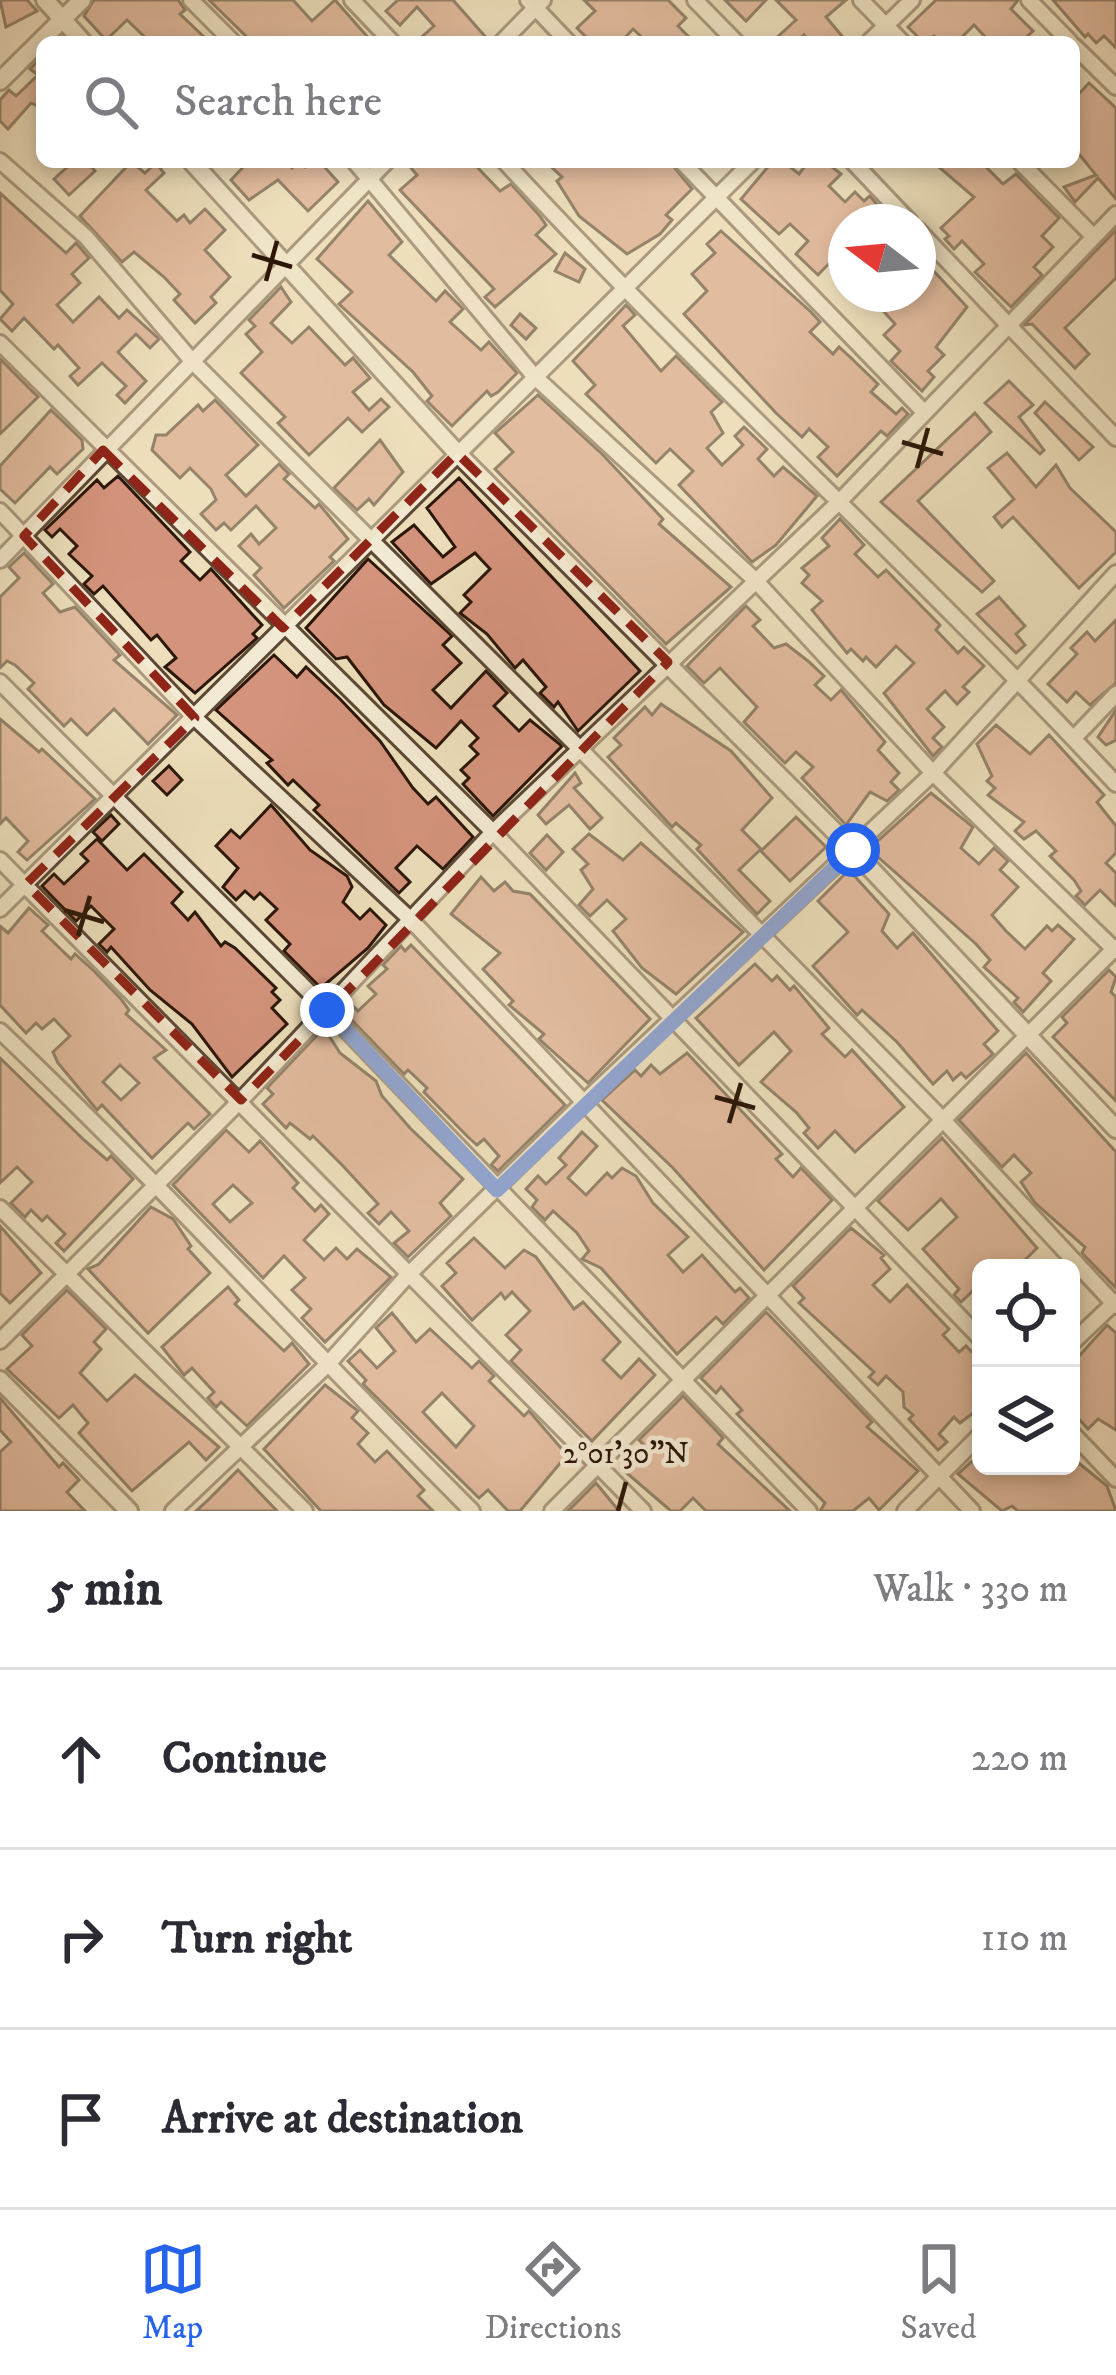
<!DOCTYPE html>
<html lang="en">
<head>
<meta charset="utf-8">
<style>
  :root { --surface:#fff; --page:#f7f7f7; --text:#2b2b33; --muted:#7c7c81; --line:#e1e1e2; --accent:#2563eb }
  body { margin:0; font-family:"IM FELL DW Pica",serif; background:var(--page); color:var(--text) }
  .controls { position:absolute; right:36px; bottom:36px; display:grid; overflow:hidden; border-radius:18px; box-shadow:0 6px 18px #0003 }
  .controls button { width:108px; height:108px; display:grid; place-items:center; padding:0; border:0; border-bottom:3px solid var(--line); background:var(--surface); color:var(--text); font:60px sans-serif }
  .compass { position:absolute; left:828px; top:204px; width:108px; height:108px; border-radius:50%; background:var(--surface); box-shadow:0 6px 18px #0003; rotate:286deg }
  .stop { position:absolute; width:36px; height:36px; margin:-27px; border:9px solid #2563eb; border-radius:50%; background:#fff }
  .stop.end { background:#2563eb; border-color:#fff; box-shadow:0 3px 12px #0008 }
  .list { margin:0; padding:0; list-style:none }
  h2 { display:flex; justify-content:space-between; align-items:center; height:156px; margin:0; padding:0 48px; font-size:51px }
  h2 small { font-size:39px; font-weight:400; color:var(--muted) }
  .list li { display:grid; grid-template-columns:78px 1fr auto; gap:36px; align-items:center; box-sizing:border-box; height:180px; padding:0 48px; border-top:3px solid var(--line) }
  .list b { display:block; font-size:45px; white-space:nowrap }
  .list em { font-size:39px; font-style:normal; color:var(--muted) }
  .icon { flex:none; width:66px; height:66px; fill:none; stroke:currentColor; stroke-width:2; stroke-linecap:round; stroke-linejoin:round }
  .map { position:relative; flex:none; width:1116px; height:1511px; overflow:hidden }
  .search { position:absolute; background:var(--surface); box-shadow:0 6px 18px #0003; left:36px; right:36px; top:36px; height:132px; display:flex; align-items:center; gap:30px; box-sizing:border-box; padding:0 42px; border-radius:18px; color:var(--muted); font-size:45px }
  .sheet { height:696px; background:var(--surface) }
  nav { display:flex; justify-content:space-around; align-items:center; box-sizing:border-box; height:168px; border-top:3px solid var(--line); background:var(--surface); font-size:33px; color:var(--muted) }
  nav a { display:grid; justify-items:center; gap:6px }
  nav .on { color:var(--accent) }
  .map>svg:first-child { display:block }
  .building { fill:#d4937c; stroke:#2b1608; stroke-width:3; fill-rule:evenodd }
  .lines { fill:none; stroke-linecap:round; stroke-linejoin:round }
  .minor-casing { stroke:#5c4835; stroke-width:20 }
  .tertiary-casing { stroke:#5c4835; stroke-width:22 }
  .minor { stroke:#f3ead3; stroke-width:14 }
  .tertiary { stroke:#f3ead3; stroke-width:16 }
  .route { stroke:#2563eb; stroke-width:15 }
  .marked { fill:none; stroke:#8f2418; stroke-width:9; stroke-dasharray:24 15; stroke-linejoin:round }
  .ticks { fill:none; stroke:#2b1608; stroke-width:4.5 }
  .ticks-label { font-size:30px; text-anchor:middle; fill:#2b1608; stroke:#f3ead3; stroke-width:9; stroke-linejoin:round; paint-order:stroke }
</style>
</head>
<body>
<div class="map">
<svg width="1116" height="1511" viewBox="0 0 1116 1511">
  <rect width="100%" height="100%" fill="#eddfbc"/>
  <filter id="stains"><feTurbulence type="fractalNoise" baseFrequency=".00167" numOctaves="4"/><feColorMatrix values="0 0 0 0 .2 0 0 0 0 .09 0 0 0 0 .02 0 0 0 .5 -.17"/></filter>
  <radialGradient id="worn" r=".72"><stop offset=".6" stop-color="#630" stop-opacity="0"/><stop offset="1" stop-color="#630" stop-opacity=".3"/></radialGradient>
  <g class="building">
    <polygon points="0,0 27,0 37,11 6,27"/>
    <polygon points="94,0 178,0 185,10 180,14 203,36 197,42 150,42 127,20 106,40 84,16"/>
    <polygon points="209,0 293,0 312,21 335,0 372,42 252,42"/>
    <polygon points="398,0 453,0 490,42 416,42 434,26 417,7 400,25 386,11"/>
    <polygon points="584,0 668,0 686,18 678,26 694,42 647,42 633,29 621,42 591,42 577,28 595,11"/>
    <polygon points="725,0 766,0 746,21"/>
    <polygon points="776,0 846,0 826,17 847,42 809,42 804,35 796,42 772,42 796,20"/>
    <polygon points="936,0 1018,0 1011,9 1033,31 1021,42 990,42 974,25 957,42 940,42 934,36 923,42 908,27"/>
    <polygon points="1053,0 1116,0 1116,48 1104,36 1096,43 1088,34 1085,37"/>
    <polygon points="42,57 42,108 31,103 8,129 0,121 0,100 9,90 16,96 38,75 30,69"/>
    <polygon points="1089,83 1116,108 1116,199 1098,178 1075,202 1064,187 1096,175 1074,148 1074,99"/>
    <polygon points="73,162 87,162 95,171 69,195 54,179"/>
    <polygon points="131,162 145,173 156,163 164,173 146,190 177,221 184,215 190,223 205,209 225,230 205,250 230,277 211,297 216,303 195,323 174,300 180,294 164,277 134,252 122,262 80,216"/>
    <polygon points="248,162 286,162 292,168 297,162 305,167 320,162 338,182 308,211 278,180 249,200 231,180"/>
    <polygon points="406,162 484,162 478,168 500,191 511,184 539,215 546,225 536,235 556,254 495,307 485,297 494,289 400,190 417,175"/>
    <polygon points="546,162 670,162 692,189 666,215 672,220 660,234 627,254 579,216 557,181 562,177"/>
    <polygon points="772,162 784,162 799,174 808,162 826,162 841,174 829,186 845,202 855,192 864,201 870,196 891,222 846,222 846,246 818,275 796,254 808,241 790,224 779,234 741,199"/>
    <polygon points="933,162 981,162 1003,184 1016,174 1059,218 1042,236 1053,247 1034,267 1042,275 1011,307 975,272 984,264 962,241 954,249 945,239 949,236 941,228 974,197"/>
    <polygon points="0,193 66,253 76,243 89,258 72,274 80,283 57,305 73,322 99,297 119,318 127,310 159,339 150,348 136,334 118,352 146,381 125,403 117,395 126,386 102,363 78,385 70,376 79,368 58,345 54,349 24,318 12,331 0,319 13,304 0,290"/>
    <polygon points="368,201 402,242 389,255 436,301 445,291 463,309 450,322 481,350 489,342 517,373 498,392 491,396 487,391 452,426 427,401 432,396 413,372 339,304 352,292 317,259"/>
    <polygon points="1116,230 1116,278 1065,328 1089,354 1075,368 1032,324 1024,325"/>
    <polygon points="721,231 811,312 820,322 810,332 833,354 839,347 850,357 878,384 871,392 896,414 902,408 908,414 887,436 881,431 837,476 818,457 828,447 809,429 802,437 776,413 684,314 707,291 692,274 715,253 707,244"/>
    <polygon points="565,253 585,269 579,282 555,271"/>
    <polygon points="918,254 967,307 936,347 944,355 928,371 934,377 922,391 891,361 900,351 884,335 895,324 868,294 918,294"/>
    <polygon points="281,287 291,302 271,323 292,343 309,327 345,365 353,358 370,378 353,392 369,410 381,399 389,407 362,432 348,418 309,455 278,423 285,417 241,373 262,352 246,334 255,326 249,320"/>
    <polygon points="626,305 635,315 623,326 661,371 676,356 722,402 711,412 723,433 707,448 722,465 743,445 735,436 744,427 767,449 758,459 774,476 783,467 817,496 776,545 752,562 679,485 693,471 670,449 656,463 586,394 595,385 573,361"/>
    <polygon points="520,314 536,328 526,339 511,325"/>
    <polygon points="0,359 38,397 0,434"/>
    <polygon points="1009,381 1033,405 1019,417 1044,450 1040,454 985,403"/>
    <polygon points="538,395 603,455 663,519 659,524 731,587 666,644 495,469 513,452 495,433"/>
    <polygon points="215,400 258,445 226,475 246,496 279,464 289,474 284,479 315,508 319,504 348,539 330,557 334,561 284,608 254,575 261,568 239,546 251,534 259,544 276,528 256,506 231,530 224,523 216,530 201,514 216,500 211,489 190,468 180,478 152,450 156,435 166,435 198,405 203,411"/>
    <polygon points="1045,402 1093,447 1079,460 1035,413"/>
    <polygon points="51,410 82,440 83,449 57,474 50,467 15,503 0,489 0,466"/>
    <polygon points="975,413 991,432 918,501 994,581 982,592 881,502"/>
    <polygon points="380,440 403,472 374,505 369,499 357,510 334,488"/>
    <polygon points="1007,453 1036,487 1056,465 1070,488 1116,532 1116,552 1079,588 1013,517 1002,527 994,517 1014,499 988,468"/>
    <polygon points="118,476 190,552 181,561 200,580 211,569 262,625 253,634 257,638 195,693 165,667 176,658 157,635 151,640 103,586 94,594 84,584 92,576 69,554 77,546 60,529 52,537 45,530 97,480 104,488"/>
    <polygon points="459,478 640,671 578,731 558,702 554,707 540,693 546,687 523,660 515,668 487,634 460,613 471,602 464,595 490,569 475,553 431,584 392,542 414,525 443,557 455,547 427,508"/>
    <polygon points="840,519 864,545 855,554 878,577 886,570 940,625 936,630 958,653 964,647 984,666 963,687 969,692 957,704 945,691 927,709 944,727 933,738 942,747 933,756 884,693 914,663 896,646 876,667 866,657 863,661 851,649 847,653 812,610 822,601 802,583 809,575 802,568 829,546 822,538"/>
    <polygon points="24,553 53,584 43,593 60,612 75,607 120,655 114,660 177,715 148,744 114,709 87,735 71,719 64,726 28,689 34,683 15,665 7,661 0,668 0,597 19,578 9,567"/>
    <polygon points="368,559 452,636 443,645 461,663 433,690 451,708 486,671 507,693 494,706 519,731 530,720 562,746 493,816 463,784 469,778 461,770 478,754 470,746 478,738 461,721 436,748 384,705 347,657 336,659 306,628"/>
    <polygon points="999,597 1025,626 1016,634 1025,645 1016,653 977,614"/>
    <polygon points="746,606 760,620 753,626 774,648 786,644 808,661 824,676 815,685 831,700 841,690 885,742 878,750 899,773 891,782 899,790 887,801 870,792 846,825 802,778 813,767 796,752 785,763 744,722 757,707 720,668 704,683 687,666"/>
    <polygon points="1116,620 1116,683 1090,705 1076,692 1067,702 1048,684 1077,654 1071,648 1087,632 1095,641"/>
    <polygon points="274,655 297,677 306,667 340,699 380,741 413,788 428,804 436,797 473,837 443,869 417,846 396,868 410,882 399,893 314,810 319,805 293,780 288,785 267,763 272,760 216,710"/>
    <polygon points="661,704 731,751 772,798 742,830 761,849 739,870 770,901 757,914 697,849 701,845 676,823 672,827 608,757 621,745 614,738 645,707 652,715"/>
    <polygon points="1116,710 1116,740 1106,745 1098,737"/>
    <polygon points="0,719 39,752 42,749 95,799 27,860 18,852 28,841 6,818 0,824"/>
    <polygon points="996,725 1030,754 1049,735 1104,795 1097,802 1116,826 1116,853 1106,863 1116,873 1116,906 1100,890 1085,905 1076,896 1081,891 1074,880 1050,856 1056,851 1036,831 1024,839 1015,831 1024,822 988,795 995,788 987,781 992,776 977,744"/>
    <polygon points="169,766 182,780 167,795 153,781"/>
    <polygon points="575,773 581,783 574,788 602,818 590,829 569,805 546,824 538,815"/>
    <polygon points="931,793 973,827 961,848 979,864 994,848 1008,861 1000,870 1018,887 992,915 1006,931 1025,949 1047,926 1052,931 1058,925 1074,939 1043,973 1051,981 1023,1012 1014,1002 1018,998 984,967 990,960 976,944 869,849"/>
    <polygon points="271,805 310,850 347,876 352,887 343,902 360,919 370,909 386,925 368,948 321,988 284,951 290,944 266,920 277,909 260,893 254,899 245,891 236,900 223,887 238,868 216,846 231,830 240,838"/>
    <polygon points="111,815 119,824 102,841 93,832"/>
    <polygon points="796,817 826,847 790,881 761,851"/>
    <polygon points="589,834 623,860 641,843 743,932 676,994 642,968 613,931 626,919 607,900 590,916 579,905 593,889 581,870 588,864 573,849"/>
    <polygon points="547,835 563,852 546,870 530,853"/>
    <polygon points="97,839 127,870 144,854 182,892 172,903 188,920 195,912 221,946 225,942 235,948 276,988 272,992 280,1000 272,1008 287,1024 232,1077 192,1024 150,990 111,947 107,952 99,944 114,929 91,906 76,921 42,886 54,874 64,884 88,861 81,854"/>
    <polygon points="849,870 889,914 882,931 897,948 913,933 998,1031 984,1044 993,1054 966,1078 961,1073 953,1080 947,1071 933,1084 897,1042 862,1010 857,1015 813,966 848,932 818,901"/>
    <polygon points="481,877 494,891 505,882 513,891 530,894 650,1019 588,1083 539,1039 544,1034 509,1005 513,1001 483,969 500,953 451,914"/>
    <path d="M29,908l19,17 -6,6 29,28 4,-5 19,17 27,28 8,11 -3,4 40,36 -12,8 56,56 -16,15 -6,-6 -36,35 -50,-53 -5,5 -39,-47 -5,-11 17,-16 -16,-17 -12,10 -6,-6 -10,10 -26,-28v-79l8,7zM120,1065l19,18 -18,17 -18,-18z"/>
    <polygon points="411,945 565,1105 498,1171 491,1165 499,1156 484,1139 477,1145 468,1137 424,1092 427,1088 408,1070 404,1074 344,1012 352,1005 358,1011 376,994 368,986 387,969 383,965 401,946 405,951"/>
    <polygon points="755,964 772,981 777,976 790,990 794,986 829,1028 822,1034 845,1057 852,1050 904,1107 855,1152 835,1131 818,1148 804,1133 809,1128 796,1112 761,1082 791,1051 774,1032 739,1065 696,1018"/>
    <polygon points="1109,970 1116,977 1111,992 1116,997 1116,1101 1053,1037 1067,1023 1062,1017"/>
    <polygon points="324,1028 340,1053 376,1081 382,1096 410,1128 463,1179 440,1203 451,1216 408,1257 394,1243 409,1231 391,1212 379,1224 368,1213 378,1204 344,1167 313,1136 310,1139 290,1123 286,1128 263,1104 273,1094 267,1088"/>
    <polygon points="687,1053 782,1154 776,1159 793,1177 801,1168 832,1200 764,1270 673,1168 602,1100 635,1070 641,1076 651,1065 660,1074"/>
    <polygon points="1026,1053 1116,1152 1116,1288 1082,1253 1085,1247 1035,1203 1021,1182 1031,1173 1014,1155 1002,1167 959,1120"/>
    <polygon points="0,1058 84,1140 107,1160 111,1156 133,1179 64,1251 56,1243 65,1234 47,1216 42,1221 31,1210 25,1217 11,1203 32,1182 17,1167 0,1183"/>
    <path d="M226,1130l23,22 11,-11 38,42 -5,5 22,23 6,-6 8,9 -25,26 20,20 12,-12 11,11 10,-10 34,28 -66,65 -23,-24 9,-9 -19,-19 13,-12 -21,-22 -21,22 -90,-93zM233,1185l19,18 -22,19 -17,-18z"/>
    <polygon points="582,1132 597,1146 568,1178 586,1195 607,1173 612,1178 622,1168 636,1176 653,1203 688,1237 668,1255 683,1272 702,1255 735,1292 740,1288 749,1298 723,1324 716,1317 677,1354 601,1268 582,1259 589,1251 577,1233 553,1211 545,1220 532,1207 537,1200 526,1189 538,1176 546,1184 566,1165 559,1158"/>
    <polygon points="942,1138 1037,1248 1017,1268 981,1268 981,1283 961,1302 954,1295 959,1289 923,1249 957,1217 941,1199 908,1230 878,1201"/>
    <polygon points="151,1207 173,1219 191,1246 188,1249 210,1273 148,1333 88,1269 99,1264"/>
    <polygon points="0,1226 41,1273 10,1303 0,1293"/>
    <polygon points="851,1228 884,1255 881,1258 890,1269 873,1285 890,1302 907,1285 949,1329 943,1335 959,1352 966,1346 974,1354 981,1350 981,1373 975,1379 981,1385 981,1407 960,1423 954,1417 939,1434 947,1442 938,1450 909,1419 913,1415 904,1407 903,1392 886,1376 878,1385 869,1377 874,1372 799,1303 804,1298 793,1286"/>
    <polygon points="474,1238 505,1268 524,1250 536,1257 574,1309 583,1302 620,1342 603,1360 621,1378 639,1359 655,1375 592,1441 511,1361 521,1350 506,1335 530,1311 512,1292 505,1299 501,1293 472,1320 442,1286 456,1273 447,1263"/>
    <polygon points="228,1287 239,1300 235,1304 284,1351 292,1343 309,1364 247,1426 221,1402 216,1407 208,1398 214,1392 192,1368 184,1375 162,1347"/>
    <polygon points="67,1290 106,1329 94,1342 101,1349 80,1373 107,1401 135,1375 219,1447 206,1460 189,1442 132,1491 79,1433 88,1423 73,1405 59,1418 7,1369 32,1346 22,1335"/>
    <polygon points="766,1312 872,1422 867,1427 918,1471 879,1510 869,1498 853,1511 820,1511 825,1503 737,1414 742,1410 721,1387 716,1393 701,1378"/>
    <path d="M392,1313l24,29 14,-13 42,39 7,-7 15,15 -5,5 35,35 5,-5 38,44 -47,56h-12l-20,-21 -9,8 -116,-114 3,-4 -18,-19 12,-11 17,18 18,-17 -19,-23zM442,1393l32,33 -18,21 -33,-35z"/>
    <polygon points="1107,1325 1116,1333 1116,1430 1098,1419 1088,1429 1077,1417 1071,1421 1071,1365"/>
    <polygon points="325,1385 358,1411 352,1418 368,1433 358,1444 375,1462 387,1451 424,1490 418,1496 433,1511 321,1511 264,1449"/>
    <polygon points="683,1396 723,1438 718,1444 790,1511 706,1511 693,1498 680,1511 671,1511 621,1468 643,1444 639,1440"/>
    <polygon points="0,1398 59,1467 63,1463 79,1480 67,1492 85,1511 0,1511 0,1452 11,1442 0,1430"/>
    <polygon points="981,1453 981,1466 1071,1466 1075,1460 1107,1486 1116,1511 1018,1511 1012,1506 1002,1511 958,1474"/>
    <polygon points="238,1470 277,1511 196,1511 207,1501"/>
    <polygon points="596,1483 619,1511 568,1511"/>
  </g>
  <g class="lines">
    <defs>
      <g id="minor">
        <polyline points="191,0 233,42"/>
        <polyline points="352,0 392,42"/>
        <polyline points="528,0 568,42"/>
        <polyline points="695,0 736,42"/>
        <polyline points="861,0 902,42"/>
        <polyline points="1029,0 1070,42"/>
        <polyline points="502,42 543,0"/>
        <polyline points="869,42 912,0"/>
        <polyline points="1074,46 1116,87"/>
        <polyline points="0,161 86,237 193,362 578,747 945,1122 1116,1306"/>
        <polyline points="355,162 534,376 755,580 933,773 1116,951"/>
        <path d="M505,162c197,214 413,409 611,622"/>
        <polyline points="682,162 923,411"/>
        <polyline points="853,162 910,222"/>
        <polyline points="1020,162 1092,235"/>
        <polyline points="918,230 1116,438"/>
        <polyline points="0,343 493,832 981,1339"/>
        <polyline points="0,511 195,718 410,919 972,1511"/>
        <polyline points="0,560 386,162"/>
        <polyline points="0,682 327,1010 809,1511"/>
        <polyline points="1074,738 1116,694"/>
        <polyline points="0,860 643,1511"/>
        <polyline points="0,909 752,162"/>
        <path d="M0,1031c163,155 313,321 472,480"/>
        <polyline points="0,1208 305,1511"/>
        <polyline points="0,1341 241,1100 493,832 841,500 1116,214"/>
        <polyline points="1071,1344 1116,1301"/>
        <polyline points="1071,1432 1116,1479"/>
        <polyline points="173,1511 327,1365 407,1276 582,1104 933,773 1116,573"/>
        <polyline points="552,1511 1116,947"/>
        <polyline points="905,1511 981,1434"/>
      </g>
      <g id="tertiary">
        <polyline points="45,0 83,42"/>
        <polyline points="0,81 82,0"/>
        <polyline points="192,162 457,453 853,850 1116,1129"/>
        <polyline points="0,1380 129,1511"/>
      </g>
    </defs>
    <use href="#minor" class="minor-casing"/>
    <use href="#tertiary" class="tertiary-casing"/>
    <use href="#minor" class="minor"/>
    <use href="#tertiary" class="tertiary"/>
  </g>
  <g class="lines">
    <polyline class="route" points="327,1010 497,1190 853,850"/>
  </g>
  <path d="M0 0H1116V1511H0ZM103,450l180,178 174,-175 211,209 -427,438 -215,-216 169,-166 -171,-182z" fill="#eddfbc" fill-opacity=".55" fill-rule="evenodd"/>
  <path class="marked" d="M103,450l180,178 174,-175 211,209 -427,438 -215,-216 169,-166 -171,-182z"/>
  <path class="ticks" d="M252,255l40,12M266,281l11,-40M902,442l41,12M917,468l11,-40M64,910l40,12M78,936l12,-40M715,1097l40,11M729,1123l12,-40M618,1511l8,-29"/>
  <g class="ticks-label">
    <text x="626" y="1463">2°01'30"N</text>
  </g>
  <rect width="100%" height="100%" filter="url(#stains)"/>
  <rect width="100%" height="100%" fill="url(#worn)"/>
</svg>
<div class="controls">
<button><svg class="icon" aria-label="locate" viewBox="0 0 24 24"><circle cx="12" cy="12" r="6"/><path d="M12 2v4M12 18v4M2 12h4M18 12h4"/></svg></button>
<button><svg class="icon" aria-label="layers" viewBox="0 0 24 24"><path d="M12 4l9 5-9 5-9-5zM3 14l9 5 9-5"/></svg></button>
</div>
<svg class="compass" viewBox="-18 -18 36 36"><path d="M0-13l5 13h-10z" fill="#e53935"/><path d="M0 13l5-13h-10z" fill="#7c7c81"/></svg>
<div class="stop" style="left:853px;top:850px"></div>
<div class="stop end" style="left:327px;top:1010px"></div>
<div class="search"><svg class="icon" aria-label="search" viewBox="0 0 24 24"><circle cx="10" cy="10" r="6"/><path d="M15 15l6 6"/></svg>Search here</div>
</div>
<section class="sheet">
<h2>5 min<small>Walk · 330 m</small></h2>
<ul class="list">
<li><svg class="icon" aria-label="ahead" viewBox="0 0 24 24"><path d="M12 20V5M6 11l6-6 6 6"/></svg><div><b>Continue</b></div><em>220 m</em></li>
<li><svg class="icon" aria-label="right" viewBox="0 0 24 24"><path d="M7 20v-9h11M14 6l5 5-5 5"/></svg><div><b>Turn right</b></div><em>110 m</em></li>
<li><svg class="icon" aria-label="arrive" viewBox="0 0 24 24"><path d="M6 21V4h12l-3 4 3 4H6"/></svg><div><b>Arrive at destination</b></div></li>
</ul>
</section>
<nav>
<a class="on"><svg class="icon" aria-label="map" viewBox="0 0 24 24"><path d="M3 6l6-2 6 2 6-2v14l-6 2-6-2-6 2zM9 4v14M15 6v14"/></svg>Map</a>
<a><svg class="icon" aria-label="directions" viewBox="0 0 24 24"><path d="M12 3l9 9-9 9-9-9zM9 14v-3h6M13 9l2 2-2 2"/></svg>Directions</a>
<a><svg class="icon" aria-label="saved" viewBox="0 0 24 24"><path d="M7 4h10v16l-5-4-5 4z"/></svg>Saved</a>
</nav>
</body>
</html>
